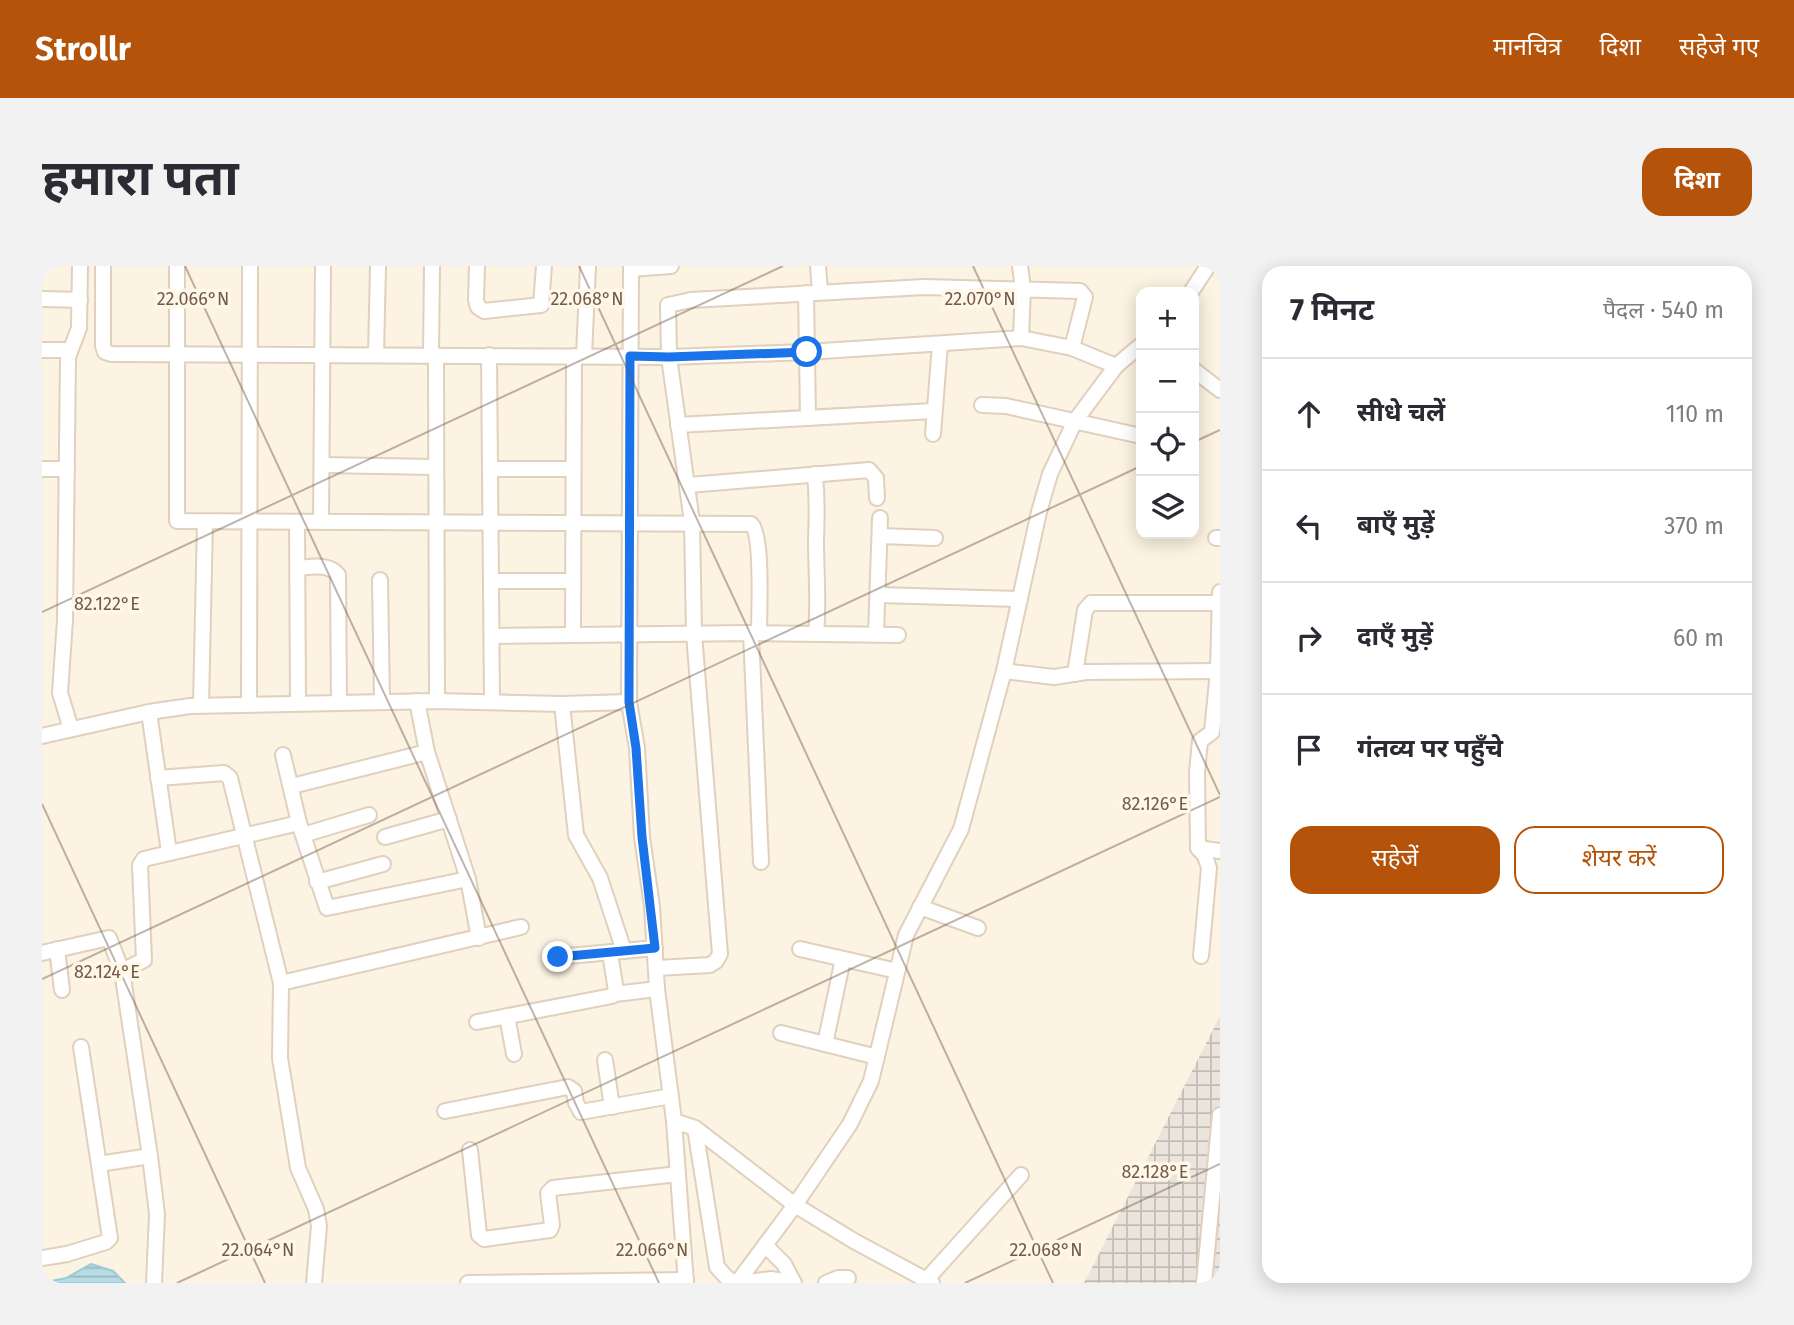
<!DOCTYPE html>
<html lang="hi">
<head>
<meta charset="utf-8">
<style>
  :root { --surface:#fff; --page:#f2f2f3; --text:#2b2b33; --muted:#7c7c81; --line:#e1e1e2; --accent:#b45309 }
  body { margin:0; font-family:"Fira Sans","Noto Sans Devanagari",sans-serif; background:var(--page); color:var(--text) }
  .controls { position:absolute; right:21px; top:21px; display:grid; overflow:hidden; border-radius:14px; box-shadow:0 4px 18px #0003 }
  .controls button { width:63px; height:63px; display:grid; place-items:center; padding:0; border:0; border-bottom:2px solid var(--line); background:var(--surface); color:var(--text); font:35px sans-serif }
  .stop { position:absolute; width:21px; height:21px; margin:-16px; border:5px solid #1a73e8; border-radius:50%; background:#fff }
  .stop.end { background:#1a73e8; border-color:#fff; box-shadow:0 2px 7px #0008 }
  .list { margin:0; padding:0; list-style:none }
  h2 { display:flex; justify-content:space-between; align-items:center; height:91px; margin:0; padding:0 28px; font-size:30px }
  h2 small { font-size:23px; font-weight:400; color:var(--muted) }
  .list li { display:grid; grid-template-columns:46px 1fr auto; gap:21px; align-items:center; box-sizing:border-box; height:112px; padding:0 28px; border-top:2px solid var(--line) }
  .list b { display:block; font-size:26px; white-space:nowrap }
  .list em { font-size:23px; font-style:normal; color:var(--muted) }
  .actions { display:flex; gap:14px; padding:21px 28px }
  .actions a { flex:1; padding:16px 0; border:2px solid var(--accent); border-radius:21px; text-align:center; font-size:24px; color:var(--accent) }
  .actions .main { background:var(--accent); color:#fff }
  .icon { flex:none; width:38px; height:38px; fill:none; stroke:currentColor; stroke-width:2; stroke-linecap:round; stroke-linejoin:round }
  .map { position:relative; flex:none; width:1178px; height:1017px; overflow:hidden; border-radius:21px }
  header { display:flex; align-items:center; gap:42px; box-sizing:border-box; height:98px; padding:0 35px; background:var(--accent); color:#fff }
  header strong { font-size:33px }
  nav { display:flex; gap:38px; margin-inline-start:auto; font-size:24px }
  .intro { display:flex; align-items:center; justify-content:space-between; box-sizing:border-box; height:168px; padding:0 42px }
  h1 { margin:0; font-size:49px }
  .button { padding:18px 32px; border-radius:21px; background:var(--accent); color:#fff; font-size:24px; font-weight:700 }
  main { display:flex; gap:42px; padding:0 42px }
  aside { flex:1; background:var(--surface); border-radius:21px; box-shadow:0 4px 18px #0003 }
  .map>svg:first-child { display:block }
  .industrial { fill:url(#industrial-grid) }
  .water { fill:url(#water-rules); stroke:#9dcbd7; stroke-width:2 }
  .lines { fill:none; stroke-linecap:round; stroke-linejoin:round }
  .minor-casing { stroke:#e0d0be; stroke-width:18 }
  .minor { stroke:#fff; stroke-width:14 }
  .route { stroke:#1a73e8; stroke-width:9 }
  .ticks { fill:none; stroke:#735a49; stroke-width:2; stroke-opacity:0.45 }
  .ticks-label { font-size:18px; text-anchor:middle; fill:#735a49; stroke:#fff7e8; stroke-width:7; stroke-linejoin:round; paint-order:stroke }
</style>
</head>
<body>
<header>
<strong>Strollr</strong>
<nav><a>मानचित्र</a><a>दिशा</a><a>सहेजे गए</a></nav>
</header>
<div class="intro"><h1>हमारा पता</h1><a class="button">दिशा</a></div>
<main>
<div class="map">
<svg width="1178" height="1017" viewBox="0 0 1178 1017">
  <defs>
    <pattern id="industrial-grid" width="8" height="8" patternUnits="userSpaceOnUse" patternTransform="scale(1.75)"><rect width="8" height="8" fill="#ebe4dd"/><path d="M0 4h8M4 0v8" fill="none" stroke="#c3bcb5"/></pattern>
    <pattern id="water-rules" width="6" height="5" patternUnits="userSpaceOnUse" patternTransform="scale(1.75)"><rect width="6" height="5" fill="#b7dce5"/><path d="M0 2.5h6" fill="none" stroke="#99b5bc"/></pattern>
  </defs>
  <rect width="100%" height="100%" fill="#fcf3e2"/>
  <polygon class="industrial" points="1178,750 1178,1017 1042,1017"/>
  <polygon class="water" points="49,998 71,1005 83,1017 0,1017 24,1012"/>
  <g class="lines">
    <defs>
      <g id="minor">
        <polyline points="61,0 61,80 63,86 70,88 627,91 765,86 979,72 1030,82 1074,100"/>
        <path d="M135,0v255l574,3c12,10 8,89 8,109"/>
        <polyline points="435,0 434,34 436,41 442,45 499,39 502,0"/>
        <polyline points="589,0 587,436 595,482 600,571 610,640 615,723 632,855 644,1017"/>
        <polyline points="776,0 778,26"/>
        <polyline points="978,0 981,22 979,72"/>
        <polyline points="589,3 629,0"/>
        <polyline points="1149,26 1166,0"/>
        <polyline points="764,27 766,152"/>
        <polyline points="0,33 38,34"/>
        <polyline points="0,84 28,84"/>
        <polyline points="334,89 336,0"/>
        <polyline points="389,89 390,0"/>
        <polyline points="394,89 395,435"/>
        <polyline points="447,89 450,436"/>
        <polyline points="542,90 546,0"/>
        <polyline points="1152,104 1178,124"/>
        <polyline points="940,139 964,140 1099,170"/>
        <polyline points="636,159 891,145"/>
        <polyline points="891,168 898,78"/>
        <polyline points="280,199 394,201"/>
        <polyline points="0,203 25,203"/>
        <polyline points="448,203 530,203"/>
        <path d="M773,208c2,22 2,43 1,66 0,31 3,62 0,93"/>
        <polyline points="647,219 827,204 834,212 835,232"/>
        <polyline points="255,256 256,437"/>
        <polyline points="279,256 281,0"/>
        <polyline points="838,270 893,272"/>
        <polyline points="1174,272 1178,272"/>
        <path d="M256,302c13,-1 31,-5 40,7l1,127"/>
        <polyline points="338,314 340,436"/>
        <polyline points="449,315 530,315"/>
        <polyline points="836,329 978,333"/>
        <polyline points="709,367 719,596"/>
        <polyline points="531,368 532,90"/>
        <polyline points="834,368 838,252"/>
        <polyline points="450,370 709,367 856,369"/>
        <polyline points="962,405 1012,411 1044,406 1178,405"/>
        <polyline points="1033,408 1043,344 1049,337 1178,337"/>
        <polyline points="375,435 385,486 426,613 437,672"/>
        <polyline points="207,438 208,0"/>
        <polyline points="520,438 534,569 558,612 582,685"/>
        <polyline points="159,439 163,256"/>
        <polyline points="107,446 127,586"/>
        <polyline points="29,463 18,427 23,354 26,91 37,62 38,0"/>
        <polyline points="0,470 107,446 148,440 395,435 520,438 587,436"/>
        <polyline points="241,489 257,557 285,642 426,613"/>
        <polyline points="116,512 182,507 188,512 239,717 238,792 256,902 274,943 277,960 272,1017"/>
        <polyline points="250,520 385,486"/>
        <polyline points="261,569 327,549"/>
        <polyline points="343,571 407,553"/>
        <polyline points="1156,582 1178,585"/>
        <polyline points="275,616 341,598"/>
        <polyline points="878,641 936,662"/>
        <polyline points="15,683 20,724"/>
        <polyline points="758,683 855,705"/>
        <polyline points="0,687 67,672 80,705 108,890 115,948 112,1017"/>
        <polyline points="1159,690 1167,602 1163,590 1156,582 1155,506 1158,475 1170,466 1176,405 1178,326"/>
        <polyline points="516,691 613,682"/>
        <polyline points="615,702 668,699 674,695 678,688 652,368 650,256 627,91 626,39 649,34 882,21 1038,25 1043,31 1030,82"/>
        <polyline points="80,705 102,694 98,599 102,593 257,557"/>
        <polyline points="239,717 479,661"/>
        <polyline points="573,728 615,723"/>
        <polyline points="465,750 472,788"/>
        <polyline points="435,756 570,730 574,725 568,687"/>
        <polyline points="739,767 835,791"/>
        <polyline points="783,778 801,693"/>
        <polyline points="563,794 570,841"/>
        <polyline points="403,845 526,821 532,825 534,837 539,846 629,830"/>
        <polyline points="632,855 653,862 753,939 812,975 890,1017"/>
        <polyline points="653,862 675,1001 685,1012 694,1017"/>
        <polyline points="428,884 437,969 442,973 508,964 510,959 506,927 511,922 636,908"/>
        <polyline points="57,898 108,890"/>
        <polyline points="723,979 742,998 752,1017"/>
        <polyline points="0,992 25,988 64,976 68,972 39,781"/>
        <polyline points="885,1013 979,909"/>
        <polyline points="426,1017 644,1014"/>
        <polyline points="695,1017 753,939 808,858 829,815 864,669 919,563 962,405 997,246 1008,208 1033,155 1074,100 1099,79"/>
        <polyline points="699,1017 729,1013 751,1017"/>
        <polyline points="784,1017 796,1012 806,1012"/>
        <polyline points="1162,1017 1178,849"/>
      </g>
    </defs>
    <use href="#minor" class="minor-casing"/>
    <use href="#minor" class="minor"/>
  </g>
  <g class="lines">
    <polyline class="route" points="516,691 613,682 600,571 594,482 587,436 588,90 627,91 765,86"/>
  </g>
  <path class="ticks" d="M143,0l474,1017M537,0l474,1017M931,0l247,529M1152,176l26,-12M0,346l741,-346M0,538l223,479M0,713l1099,-513M135,1017l1043,-486M923,1017l255,-119"/>
  <g class="ticks-label">
    <text x="151" y="39">22.066°N</text>
    <text x="545" y="39">22.068°N</text>
    <text x="938" y="39">22.070°N</text>
    <text x="65" y="344">82.122°E</text>
    <text x="1113" y="544">82.126°E</text>
    <text x="65" y="712">82.124°E</text>
    <text x="1113" y="912">82.128°E</text>
    <text x="216" y="990">22.064°N</text>
    <text x="610" y="990">22.066°N</text>
    <text x="1004" y="990">22.068°N</text>
  </g>
</svg>
<div class="controls">
<button>+</button>
<button>−</button>
<button><svg class="icon" aria-label="locate" viewBox="0 0 24 24"><circle cx="12" cy="12" r="6"/><path d="M12 2v4M12 18v4M2 12h4M18 12h4"/></svg></button>
<button><svg class="icon" aria-label="layers" viewBox="0 0 24 24"><path d="M12 4l9 5-9 5-9-5zM3 14l9 5 9-5"/></svg></button>
</div>
<div class="stop" style="left:765px;top:86px"></div>
<div class="stop end" style="left:516px;top:691px"></div>
</div>
<aside>
<h2>7 मिनट<small>पैदल · 540 m</small></h2>
<ul class="list">
<li><svg class="icon" aria-label="ahead" viewBox="0 0 24 24"><path d="M12 20V5M6 11l6-6 6 6"/></svg><div><b>सीधे चलें</b></div><em>110 m</em></li>
<li><svg class="icon" aria-label="left" viewBox="0 0 24 24"><path d="M17 20v-9H6M10 6l-5 5 5 5"/></svg><div><b>बाएँ मुड़ें</b></div><em>370 m</em></li>
<li><svg class="icon" aria-label="right" viewBox="0 0 24 24"><path d="M7 20v-9h11M14 6l5 5-5 5"/></svg><div><b>दाएँ मुड़ें</b></div><em>60 m</em></li>
<li><svg class="icon" aria-label="arrive" viewBox="0 0 24 24"><path d="M6 21V4h12l-3 4 3 4H6"/></svg><div><b>गंतव्य पर पहुँचे</b></div></li>
</ul>
<div class="actions"><a class="main">सहेजें</a><a>शेयर करें</a></div>
</aside>
</main>
</body>
</html>
